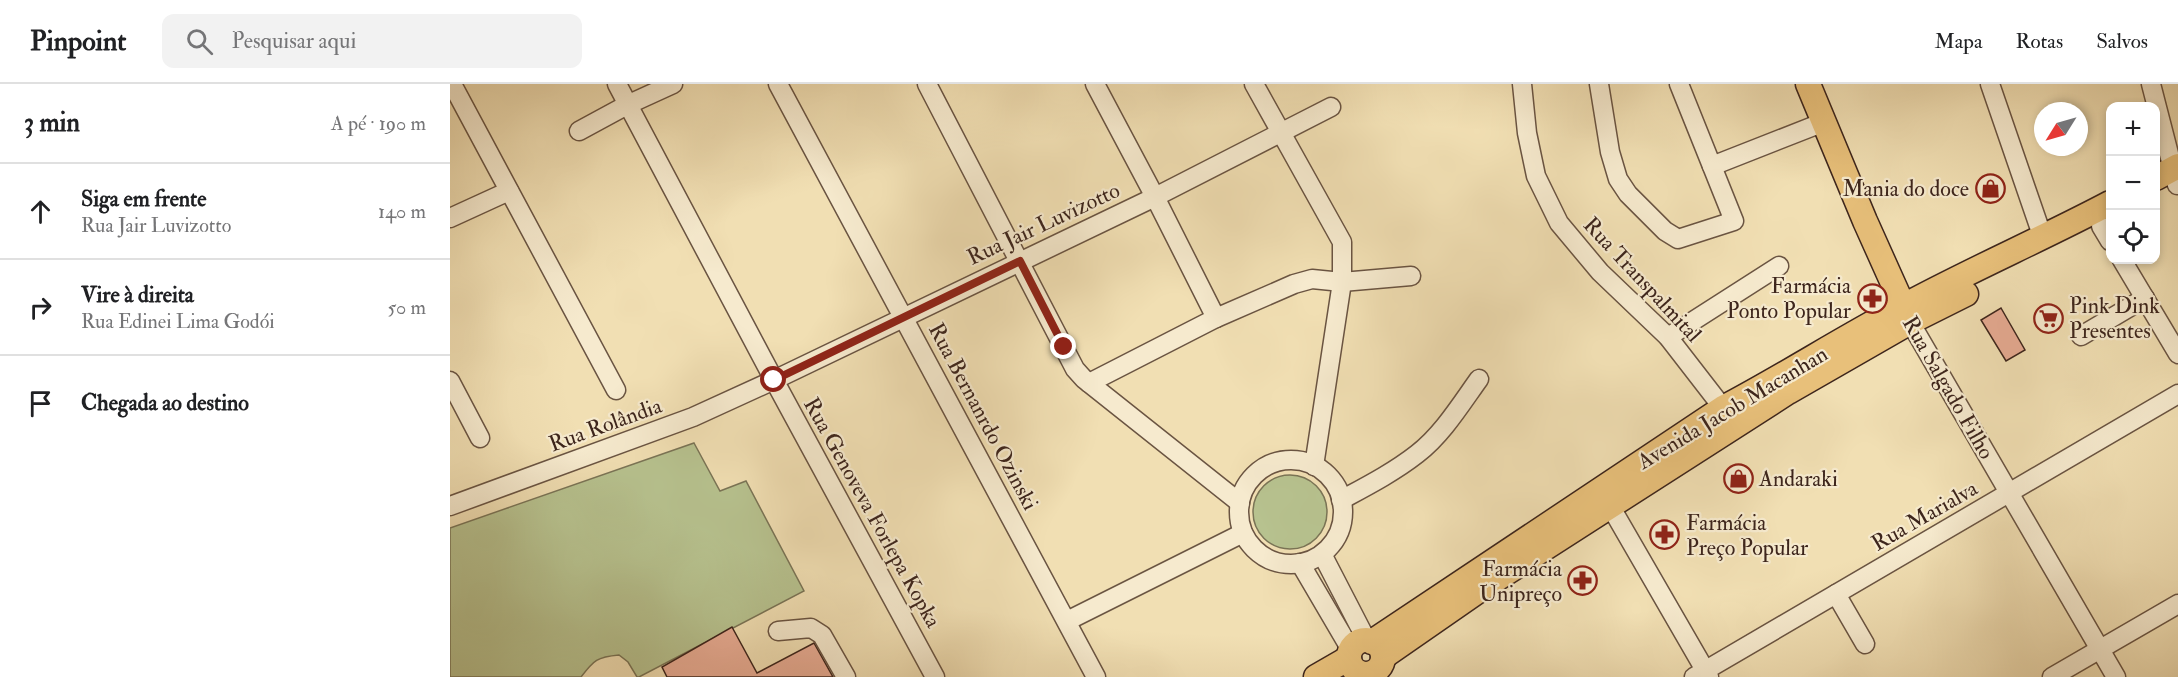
<!DOCTYPE html>
<html lang="pt">
<head>
<meta charset="utf-8">
<style>
  :root { --surface:#fff; --page:#f2f2f2; --text:#202124; --muted:#757577; --line:#e0e0e0 }
  body { margin:0; font-family:"IM FELL Double Pica",serif; background:var(--page); color:var(--text) }
  .controls { position:absolute; right:18px; top:18px; display:grid; overflow:hidden; border-radius:12px; box-shadow:0 3px 9px #0003 }
  .controls button { width:54px; height:54px; display:grid; place-items:center; padding:0; border:0; border-bottom:2px solid var(--line); background:var(--surface); color:var(--text); font:30px sans-serif }
  .compass { position:absolute; left:1584px; top:18px; width:54px; height:54px; border-radius:50%; background:var(--surface); box-shadow:0 3px 9px #0003; rotate:233deg }
  .stop { position:absolute; width:18px; height:18px; margin:-14px; border:4px solid #8f2418; border-radius:50%; background:#fff }
  .stop.end { background:#8f2418; border-color:#fff; box-shadow:0 2px 6px #0008 }
  .list { margin:0; padding:0; list-style:none }
  h2 { display:flex; justify-content:space-between; align-items:center; height:78px; margin:0; padding:0 24px; font-size:26px }
  h2 small { font-size:20px; font-weight:400; color:var(--muted) }
  .list li { display:grid; grid-template-columns:39px 1fr auto; gap:18px; align-items:center; box-sizing:border-box; height:96px; padding:0 24px; border-top:2px solid var(--line) }
  .list b { display:block; font-size:22px; white-space:nowrap }
  .list p { margin:0; font-size:20px; white-space:nowrap; color:var(--muted) }
  .list em { font-size:20px; font-style:normal; color:var(--muted) }
  .icon { flex:none; width:33px; height:33px; fill:none; stroke:currentColor; stroke-width:2; stroke-linecap:round; stroke-linejoin:round }
  .map { position:relative; flex:none; width:1728px; height:593px; overflow:hidden }
  header { display:flex; align-items:center; gap:36px; box-sizing:border-box; height:84px; padding:0 30px; background:var(--surface); border-bottom:2px solid var(--line) }
  header strong { font-size:28px }
  nav { display:flex; gap:33px; margin-inline-start:auto; font-size:21px }
  .search { width:420px; height:54px; background:var(--page); display:flex; align-items:center; gap:15px; box-sizing:border-box; padding:0 21px; border-radius:12px; color:var(--muted); font-size:22px }
  main { display:flex }
  aside { flex:1; background:var(--surface) }
  .map>svg:first-child { display:block }
  .green { fill:#b7c28f; stroke:#7a7456; stroke-width:1.5 }
  .building { fill:#e8ac94; stroke:#3d251c; stroke-width:1.5 }
  .lines { fill:none; stroke-linecap:round; stroke-linejoin:round }
  .minor-casing { stroke:#6a5442; stroke-width:21 }
  .major-casing { stroke:#3d251c; stroke-width:27 }
  .minor { stroke:#f6eace; stroke-width:18 }
  .major { stroke:#e8c07a; stroke-width:24 }
  .route { stroke:#8f2418; stroke-width:8 }
  .labels { text-anchor:middle; stroke-width:4.5; stroke-linejoin:round; paint-order:stroke }
  .poi-label { font-size:22px; fill:#3d251c; stroke:#f6eace; text-anchor:end }
  .street-label { font-size:22px; fill:#3d251c; stroke:#f6eace }
</style>
</head>
<body>
<header>
<strong>Pinpoint</strong>
<div class="search"><svg class="icon" aria-label="search" viewBox="0 0 24 24"><circle cx="10" cy="10" r="6"/><path d="M15 15l6 6"/></svg>Pesquisar aqui</div>
<nav><a>Mapa</a><a>Rotas</a><a>Salvos</a></nav>
</header>
<main>
<aside>
<h2>3 min<small>A pé · 190 m</small></h2>
<ul class="list">
<li><svg class="icon" aria-label="ahead" viewBox="0 0 24 24"><path d="M12 20V5M6 11l6-6 6 6"/></svg><div><b>Siga em frente</b><p>Rua Jair Luvizotto</p></div><em>140 m</em></li>
<li><svg class="icon" aria-label="right" viewBox="0 0 24 24"><path d="M7 20v-9h11M14 6l5 5-5 5"/></svg><div><b>Vire à direita</b><p>Rua Edinei Lima Godói</p></div><em>50 m</em></li>
<li><svg class="icon" aria-label="arrive" viewBox="0 0 24 24"><path d="M6 21V4h12l-3 4 3 4H6"/></svg><div><b>Chegada ao destino</b></div></li>
</ul>
</aside>
<div class="map">
<svg width="1728" height="593" viewBox="0 0 1728 593">
  <rect width="100%" height="100%" fill="#f1dfb3"/>
  <filter id="stains"><feTurbulence type="fractalNoise" baseFrequency=".00333" numOctaves="4"/><feColorMatrix values="0 0 0 0 .2 0 0 0 0 .09 0 0 0 0 .02 0 0 0 .5 -.17"/></filter>
  <radialGradient id="worn" r=".72"><stop offset=".6" stop-color="#630" stop-opacity="0"/><stop offset="1" stop-color="#630" stop-opacity=".3"/></radialGradient>
  <g class="green">
    <path d="M244,359l26,48 26,-10 58,110 -165,86h-2l-9,-15 -9,-7c-22,2 -25,5 -38,22h-131v-149z"/>
    <circle cx="840" cy="428" r="37"/>
  </g>
  <g class="building">
    <polygon points="1551,224 1575,266 1556,277 1531,236"/>
    <polygon points="282,543 307,589 364,559 383,593 217,593 212,583"/>
  </g>
  <g class="lines">
    <defs>
      <g id="minor">
        <polyline points="2,0 166,306"/>
        <polyline points="167,0 324,296 485,593"/>
        <polyline points="328,0 646,593"/>
        <polyline points="477,0 625,285 634,295 790,419"/>
        <polyline points="645,0 705,113 766,234"/>
        <polyline points="804,0 892,158 892,198 864,382"/>
        <polyline points="1072,0 1077,49 1086,92 1109,139 1150,188 1218,253 1273,324 1279,336"/>
        <polyline points="1149,0 1160,68 1168,95 1178,110 1215,147 1228,155 1284,137 1229,0"/>
        <polyline points="1540,0 1593,154"/>
        <polyline points="1701,0 1727,101"/>
        <polyline points="129,47 177,21 223,0"/>
        <polyline points="1262,82 1374,38"/>
        <polyline points="0,134 59,107"/>
        <polyline points="1651,142 1660,157"/>
        <polyline points="1672,176 1728,270"/>
        <polyline points="1460,238 1666,593"/>
        <polyline points="1631,252 1695,214"/>
        <polyline points="1218,253 1329,182"/>
        <polyline points="0,297 30,354"/>
        <polyline points="639,299 766,234 844,200 862,195 892,198 961,192"/>
        <circle cx="841" cy="428" r="52"/>
        <polyline points="1155,413 1259,593"/>
        <path d="M891,416c26,-14 53,-28 76,-46 25,-19 44,-50 62,-75"/>
        <polyline points="0,422 243,333 324,296 705,113 881,23"/>
        <polyline points="872,470 917,557"/>
        <polyline points="850,479 901,566"/>
        <polyline points="1386,510 1415,560"/>
        <polyline points="617,537 793,449"/>
        <polyline points="328,547 361,544 372,551 396,593"/>
        <polyline points="913,593 914,590"/>
        <polyline points="1244,593 1728,310"/>
        <polyline points="1602,593 1728,520"/>
      </g>
      <g id="major">
        <polyline points="1358,0 1415,137 1459,235"/>
        <polyline points="1706,94 1728,82"/>
        <circle cx="916" cy="573" r="17"/>
        <path d="M922,558l351,-234c61,-32 118,-69 179,-101 68,-37 140,-68 208,-104"/>
        <polyline points="933,573 1031,505 1338,308 1460,238 1516,210"/>
        <polyline points="866,593 899,574"/>
      </g>
    </defs>
    <use href="#minor" class="minor-casing"/>
    <use href="#major" class="major-casing"/>
    <use href="#minor" class="minor"/>
    <use href="#major" class="major"/>
  </g>
  <g class="lines">
    <polyline class="route" points="324,296 570,177 614,263"/>
  </g>
  <defs>
    <symbol id="shop-ring" viewBox="-11 -11 22 22"><circle r="9.5" fill="#f6eace" stroke="#8f2418" stroke-width="1.5"/><path d="M-5-2.5h2.3a2.7 3.5 0 0 1 5.4 0H5L5.5 6h-11ZM-1.5-2.5h3a1.5 2.3 0 0 0-3 0Z" fill="#8f2418"/></symbol>
    <symbol id="pharmacy-ring" viewBox="-11 -11 22 22"><circle r="9.5" fill="#f6eace" stroke="#8f2418" stroke-width="1.5"/><path d="M-2-6h4v4h4v4h-4v4h-4v-4h-4v-4h4Z" fill="#8f2418"/></symbol>
    <symbol id="supermarket-ring" viewBox="-11 -11 22 22"><circle r="9.5" fill="#f6eace" stroke="#8f2418" stroke-width="1.5"/><path d="M-6-5.5h2.5l.6 2H6L4.5 2H-2.5L-4.4-4H-6ZM-1.5 3.2a1.3 1.3 0 1 0 .1 0ZM3 3.2a1.3 1.3 0 1 0 .1 0Z" fill="#8f2418"/></symbol>
  </defs>
  <g fill-rule="evenodd">
    <use href="#shop-ring" x="1524" y="88" width="33" height="33"/>
    <use href="#pharmacy-ring" x="1406" y="198" width="33" height="33"/>
    <use href="#supermarket-ring" x="1582" y="218" width="33" height="33"/>
    <use href="#shop-ring" x="1272" y="378" width="33" height="33"/>
    <use href="#pharmacy-ring" x="1198" y="434" width="33" height="33"/>
    <use href="#pharmacy-ring" x="1116" y="480" width="33" height="33"/>
  </g>
  <g class="labels">
    <g class="poi-label">
      <text x="1519" y="112">Mania do doce</text>
      <text x="1401" y="209">Farmácia<tspan x="1401" dy="25">Ponto Popular</tspan></text>
      <text x="1619" y="229" text-anchor="start">Pink Dink<tspan x="1619" dy="25">Presentes</tspan></text>
      <text x="1309" y="402" text-anchor="start">Andaraki</text>
      <text x="1236" y="446" text-anchor="start">Farmácia<tspan x="1236" dy="25">Preço Popular</tspan></text>
      <text x="1112" y="492">Farmácia<tspan x="1112" dy="25">Unipreço</tspan></text>
    </g>
    <g class="street-label">
      <text transform="translate(593 139) rotate(-25)" y="8">Rua Jair Luvizotto</text>
      <text transform="translate(1193 195) rotate(47)" y="8">Rua Transpalmital</text>
      <text transform="translate(1499 303) rotate(60)" y="8">Rua Salgado Filho</text>
      <text transform="translate(1282 323) rotate(-31)" y="8">Avenida Jacob Macanhan</text>
      <text transform="translate(534 332) rotate(62)" y="8">Rua Bernanrdo Ozinski</text>
      <text transform="translate(155 340) rotate(-20)" y="8">Rua Rolândia</text>
      <text transform="translate(423 428) rotate(61)" y="8">Rua Genoveva Forlepa Kopka</text>
      <text transform="translate(1474 431) rotate(-30)" y="8">Rua Marialva</text>
    </g>
  </g>
  <rect width="100%" height="100%" filter="url(#stains)"/>
  <rect width="100%" height="100%" fill="url(#worn)"/>
</svg>
<div class="controls">
<button>+</button>
<button>−</button>
<button><svg class="icon" aria-label="locate" viewBox="0 0 24 24"><circle cx="12" cy="12" r="6"/><path d="M12 2v4M12 18v4M2 12h4M18 12h4"/></svg></button>
</div>
<svg class="compass" viewBox="-18 -18 36 36"><path d="M0-13l5 13h-10z" fill="#e53935"/><path d="M0 13l5-13h-10z" fill="#757577"/></svg>
<div class="stop" style="left:324px;top:296px"></div>
<div class="stop end" style="left:614px;top:263px"></div>
</div>
</main>
</body>
</html>
